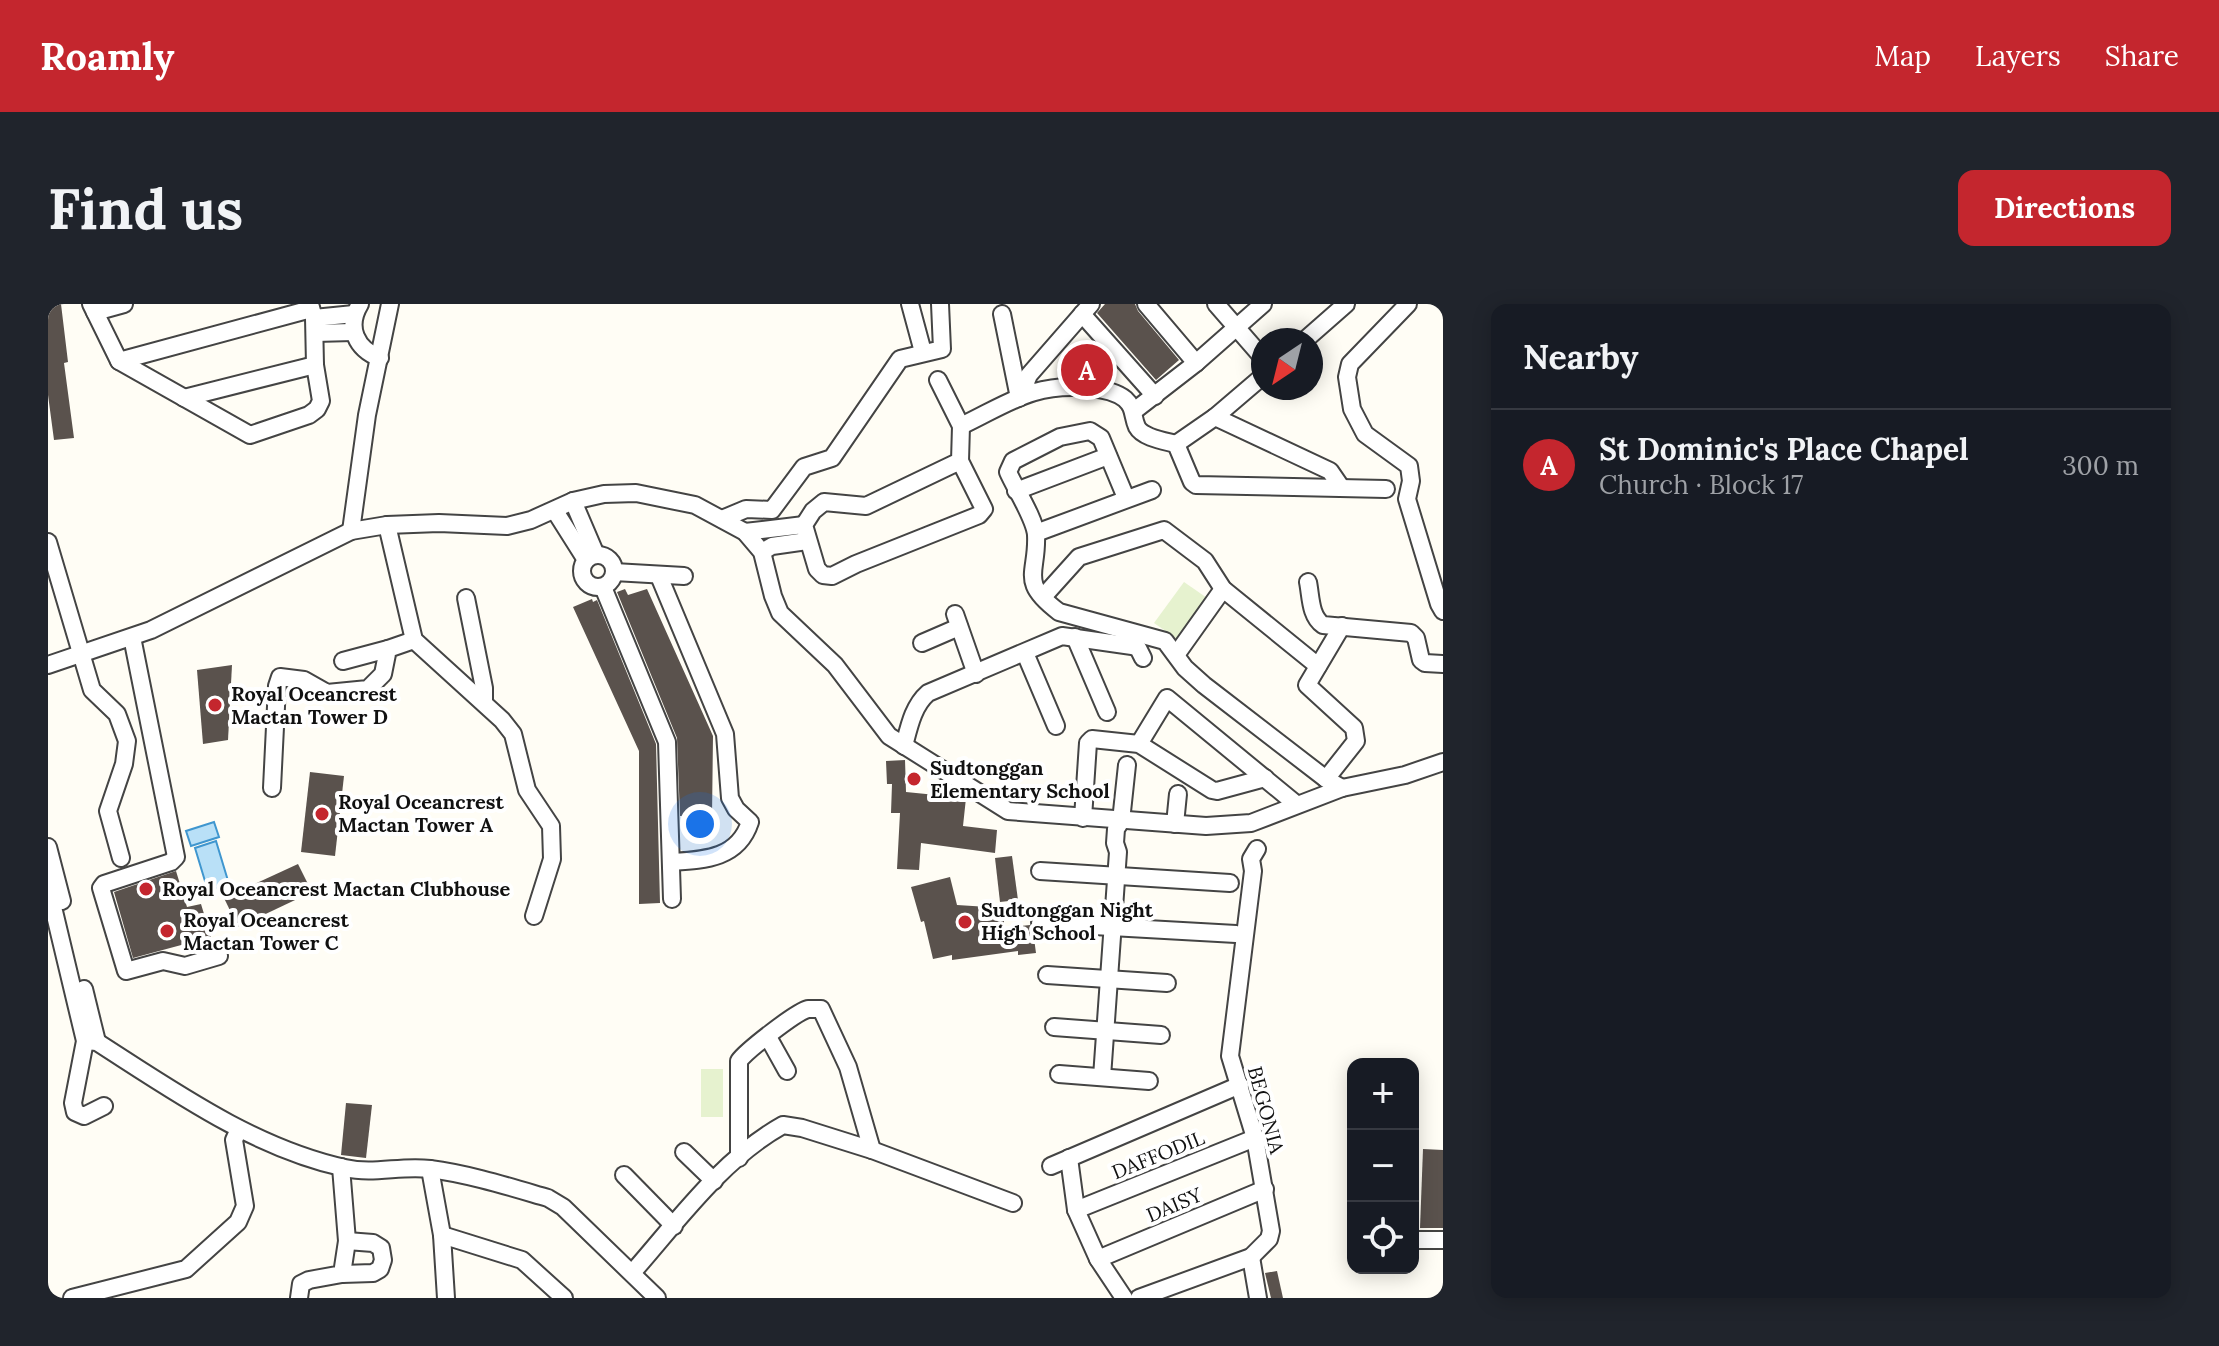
<!DOCTYPE html>
<html lang="en">
<head>
<meta charset="utf-8">
<style>
  :root { --surface:#171b24; --page:#20242c; --text:#f1f3f6; --muted:#9ea1a6; --line:#363941; --accent:#c4262e }
  body { margin:0; font-family:Lora,serif; background:var(--page); color:var(--text) }
  .controls { position:absolute; right:24px; bottom:24px; display:grid; overflow:hidden; border-radius:16px; box-shadow:0 4px 20px #0003 }
  .controls button { width:72px; height:72px; display:grid; place-items:center; padding:0; border:0; border-bottom:2px solid var(--line); background:var(--surface); color:var(--text); font:40px sans-serif }
  .compass { position:absolute; left:1203px; top:24px; width:72px; height:72px; border-radius:50%; background:var(--surface); box-shadow:0 4px 20px #0003; rotate:215deg }
  .you { position:absolute; left:652px; top:520px; width:28px; height:28px; margin:-20px; border:6px solid #fff; border-radius:50%; background:#1a73e8; box-shadow:0 0 0 12px #1a73e833 }
  .badge { display:grid; place-items:center; width:52px; height:52px; border-radius:50%; background:var(--accent); color:#fff; font-size:26px; font-weight:700 }
  .pin { position:absolute; translate:-50% -50%; border:4px solid #fff; box-shadow:0 2px 8px #0006 }
  .list { margin:0; padding:0; list-style:none }
  h2 { display:flex; justify-content:space-between; align-items:center; height:104px; margin:0; padding:0 32px; font-size:34px }
  h2 small { font-size:26px; font-weight:400; color:var(--muted) }
  .list li { display:grid; grid-template-columns:52px 1fr auto; gap:24px; align-items:center; box-sizing:border-box; height:112px; padding:0 32px; border-top:2px solid var(--line) }
  .list b { display:block; font-size:30px; white-space:nowrap }
  .list p { margin:0; font-size:26px; white-space:nowrap; color:var(--muted) }
  .list em { font-size:26px; font-style:normal; color:var(--muted) }
  .icon { flex:none; width:44px; height:44px; fill:none; stroke:currentColor; stroke-width:2; stroke-linecap:round; stroke-linejoin:round }
  .map { position:relative; flex:none; width:1395px; height:994px; overflow:hidden; border-radius:16px }
  header { display:flex; align-items:center; gap:48px; box-sizing:border-box; height:112px; padding:0 40px; background:var(--accent); color:#fff }
  header strong { font-size:38px }
  nav { display:flex; gap:44px; margin-inline-start:auto; font-size:28px }
  .intro { display:flex; align-items:center; justify-content:space-between; box-sizing:border-box; height:192px; padding:0 48px }
  h1 { margin:0; font-size:56px }
  .button { padding:20px 36px; border-radius:16px; background:var(--accent); color:#fff; font-size:28px; font-weight:700 }
  main { display:flex; gap:48px; padding:0 48px }
  aside { flex:1; background:var(--surface); border-radius:16px; box-shadow:0 4px 20px #0003 }
  .map>svg:first-child { display:block }
  .pitch { fill:#e6f2cf }
  .water { fill:#b9e0f7; stroke:#3f96cf; stroke-width:2 }
  .building { fill:#5a524d }
  .lines { fill:none; stroke-linecap:round; stroke-linejoin:round }
  .minor-casing { stroke:#444; stroke-width:20 }
  .minor { stroke:#fff; stroke-width:16 }
  .poi-dot { fill:#c4262e; stroke:#fff; stroke-width:3 }
  .labels { text-anchor:middle; stroke-width:8; stroke-linejoin:round; paint-order:stroke }
  .poi-label { font-size:20px; font-weight:bold; fill:#111; stroke:#fff; text-anchor:start }
  .street-label { font-size:20px; fill:#111; stroke:#fff }
</style>
</head>
<body>
<header>
<strong>Roamly</strong>
<nav><a>Map</a><a>Layers</a><a>Share</a></nav>
</header>
<div class="intro"><h1>Find us</h1><a class="button">Directions</a></div>
<main>
<div class="map">
<svg width="1395" height="994" viewBox="0 0 1395 994">
  <rect width="100%" height="100%" fill="#fffdf5"/>
  <g class="pitch">
    <polygon points="1136,278 1162,296 1132,337 1106,319"/>
    <rect x="653" y="765" width="22" height="48"/>
  </g>
  <g class="water">
    <polygon points="166,518 171,533 143,542 138,527"/>
    <polygon points="168,537 181,580 160,587 147,544"/>
  </g>
  <g class="building">
    <polygon points="0,0 13,0 20,58 16,59 26,134 6,136 0,91"/>
    <polygon points="1057,0 1087,0 1090,7 1131,56 1108,76 1049,9"/>
    <polygon points="1037,51 1054,69 1048,74 1034,73 1025,62"/>
    <polygon points="577,285 580,291 599,285 665,432 664,513 632,512 629,434 569,288"/>
    <polygon points="544,295 545,298 549,296 608,440 612,599 591,600 591,447 525,303"/>
    <polygon points="184,361 180,436 155,440 149,366"/>
    <polygon points="857,456 858,488 918,494 915,522 949,526 947,549 873,539 871,566 849,565 852,509 843,509 844,480 839,480 838,457"/>
    <polygon points="262,468 296,472 287,552 253,548"/>
    <polygon points="964,552 970,596 952,598 947,554"/>
    <polygon points="250,560 264,588 190,623 176,594"/>
    <polygon points="128,567 139,603 153,600 163,633 85,654 66,588"/>
    <polygon points="902,573 909,601 956,604 956,624 982,621 985,627 988,649 970,651 970,647 904,656 904,651 885,655 876,617 873,618 863,583"/>
    <polygon points="298,799 324,801 318,854 293,851"/>
    <polygon points="1375,845 1395,846 1395,924 1372,924"/>
    <polygon points="1229,967 1235,994 1223,994 1217,969"/>
  </g>
  <g class="lines">
    <defs>
      <g id="minor">
        <polyline points="43,0 71,57 202,131 261,111 269,105 273,97 267,61 266,14 262,0"/>
        <path d="M312,0c-14,23 -4,45 20,54"/>
        <polyline points="862,0 875,48"/>
        <polyline points="1098,0 1148,59"/>
        <polyline points="1168,0 1215,54"/>
        <polyline points="1360,0 1302,60 1299,73 1304,105 1317,130 1361,162 1363,177 1359,195 1391,300 1395,307"/>
        <polyline points="47,8 76,0"/>
        <polyline points="954,10 971,94"/>
        <polyline points="1034,10 1107,92"/>
        <polyline points="266,14 306,10"/>
        <polyline points="267,29 305,28"/>
        <polyline points="1257,36 1298,0"/>
        <polyline points="71,57 263,5"/>
        <polyline points="890,76 913,122 912,157 936,205 931,211 808,260 784,272 775,271 769,265 756,221 765,207 776,198 818,202 912,157"/>
        <polyline points="980,89 978,78 981,71 1043,0"/>
        <polyline points="136,94 267,61"/>
        <polyline points="1086,107 1148,59 1215,0"/>
        <polyline points="1167,113 1282,167 1293,183"/>
        <path d="M913,122c48,-23 73,-44 129,-38 12,1 25,3 35,11 10,9 7,17 12,28 6,11 28,14 39,17l16,38 4,3 190,4"/>
        <polyline points="1128,140 1167,113 1215,72"/>
        <polyline points="968,187 1060,152"/>
        <path d="M1078,194l-25,-60 -11,-7 -30,6 -47,24 -5,11c7,16 27,47 28,63 2,39 -18,46 23,77l106,29 20,27 19,17 122,94 16,9"/>
        <polyline points="525,197 548,251"/>
        <polyline points="507,207 538,256"/>
        <polyline points="674,215 698,205 724,206 756,163 784,154 852,55 894,45 892,0"/>
        <polyline points="339,221 366,336 454,416 465,430 479,486 503,522 504,555 486,612"/>
        <polyline points="303,227 319,111 342,0"/>
        <polyline points="697,228 756,221"/>
        <polyline points="988,229 1104,186"/>
        <polyline points="0,238 44,386 69,410 79,437 76,460 60,507 73,554"/>
        <polyline points="714,248 724,242 759,237"/>
        <circle cx="550" cy="267" r="16"/>
        <polyline points="566,268 636,272"/>
        <path d="M611,272l66,158 5,64 6,11 14,13c-12,37 -46,38 -79,40"/>
        <path d="M1260,278c3,15 2,34 15,43l88,8 5,5 5,22 4,3 18,1"/>
        <polyline points="555,283 619,438 624,595"/>
        <polyline points="995,293 1031,253 1116,226 1157,257 1175,285 1270,362"/>
        <polyline points="418,294 436,384 436,399"/>
        <polyline points="907,310 928,370"/>
        <polyline points="84,333 128,553 123,558 56,580 53,584 78,667 115,657 137,662 171,652"/>
        <polyline points="1027,333 1059,408"/>
        <polyline points="874,339 911,323"/>
        <polyline points="977,349 1008,422"/>
        <polyline points="1128,351 1175,285"/>
        <polyline points="295,357 340,345"/>
        <polyline points="0,361 103,326 303,227 339,221 391,219 459,222 483,216 525,197 556,190 588,189 647,201 697,228 714,248 725,292 732,309 787,361 841,432 960,507 1158,522 1203,519 1294,484 1357,471 1395,458"/>
        <polyline points="1091,440 1119,394 1248,500"/>
        <path d="M856,442c5,-19 9,-40 24,-53l134,-57 70,10 6,2 5,10"/>
        <polyline points="1278,475 1308,437 1306,424 1259,381 1294,322"/>
        <polyline points="224,484 229,382 232,373 256,376 279,389 320,385 335,370 340,345 366,336"/>
        <polyline points="1035,514 1040,439 1044,435 1091,440 1164,486 1169,487 1217,474"/>
        <polyline points="1127,520 1130,490"/>
        <polyline points="0,543 14,597"/>
        <polyline points="992,567 1182,579"/>
        <polyline points="0,582 37,737 25,799 27,808 36,812 56,802"/>
        <polyline points="992,619 1188,630"/>
        <polyline points="999,671 1119,679"/>
        <polyline points="36,685 49,738"/>
        <polyline points="1006,723 1113,731"/>
        <polyline points="720,733 739,767"/>
        <path d="M37,737l12,1c78,50 157,106 248,126 29,7 56,-3 85,1 39,5 80,18 118,29l15,9 94,91"/>
        <polyline points="1011,770 1101,777"/>
        <polyline points="1054,773 1070,548 1067,539 1068,525 1073,517 1079,461"/>
        <polyline points="636,848 666,877"/>
        <path d="M691,854v-97c7,-10 57,-49 69,-52 2,0 11,0 13,0l27,58 24,83"/>
        <polyline points="1021,854 1028,906 1050,955 1076,994"/>
        <polyline points="1003,862 1192,781"/>
        <polyline points="382,865 394,931 398,994"/>
        <polyline points="576,871 626,922"/>
        <polyline points="1028,906 1207,834"/>
        <polyline points="394,931 474,956 516,994"/>
        <polyline points="1365,936 1395,936"/>
        <polyline points="1203,953 1210,994"/>
        <polyline points="1050,955 1217,885"/>
        <path d="M584,969c45,-51 90,-114 151,-148l19,3 70,22 141,53"/>
        <polyline points="294,970 325,969 332,965 335,956 333,944 325,939 299,937"/>
        <polyline points="24,994 138,965 190,918 197,902 186,836 191,825"/>
        <polyline points="251,994 253,980 261,976 294,970 299,937 293,863"/>
        <polyline points="1091,994 1203,953 1221,935 1223,927 1207,834 1182,752 1205,567 1203,555 1209,545"/>
      </g>
    </defs>
    <use href="#minor" class="minor-casing"/>
    <use href="#minor" class="minor"/>
  </g>
  <g class="poi-dot">
    <circle cx="167" cy="401" r="8"/>
    <circle cx="866" cy="475" r="8"/>
    <circle cx="274" cy="510" r="8"/>
    <circle cx="98" cy="585" r="8"/>
    <circle cx="917" cy="618" r="8"/>
    <circle cx="119" cy="627" r="8"/>
  </g>
  <g class="labels">
    <g class="poi-label">
      <text x="183" y="397">Royal Oceancrest<tspan x="183" dy="23">Mactan Tower D</tspan></text>
      <text x="882" y="471">Sudtonggan<tspan x="882" dy="23">Elementary School</tspan></text>
      <text x="290" y="505">Royal Oceancrest<tspan x="290" dy="23">Mactan Tower A</tspan></text>
      <text x="114" y="592">Royal Oceancrest Mactan Clubhouse</text>
      <text x="933" y="613">Sudtonggan Night<tspan x="933" dy="23">High School</tspan></text>
      <text x="135" y="623">Royal Oceancrest<tspan x="135" dy="23">Mactan Tower C</tspan></text>
    </g>
    <g class="street-label">
      <text transform="translate(1218 806) rotate(75)" y="7">BEGONIA</text>
      <text transform="translate(1110 851) rotate(-22)" y="7">DAFFODIL</text>
      <text transform="translate(1126 901) rotate(-23)" y="7">DAISY</text>
    </g>
  </g>
</svg>
<div class="controls">
<button>+</button>
<button>−</button>
<button><svg class="icon" aria-label="locate" viewBox="0 0 24 24"><circle cx="12" cy="12" r="6"/><path d="M12 2v4M12 18v4M2 12h4M18 12h4"/></svg></button>
</div>
<svg class="compass" viewBox="-18 -18 36 36"><path d="M0-13l5 13h-10z" fill="#e53935"/><path d="M0 13l5-13h-10z" fill="#9ea1a6"/></svg>
<div class="you"></div>
<div class="pin badge" style="left:1039px;top:66px">A</div>
</div>
<aside>
<h2>Nearby<small></small></h2>
<ul class="list">
<li><span class="badge">A</span><div><b>St Dominic's Place Chapel</b><p>Church · Block 17</p></div><em>300 m</em></li>
</ul>
</aside>
</main>
</body>
</html>
